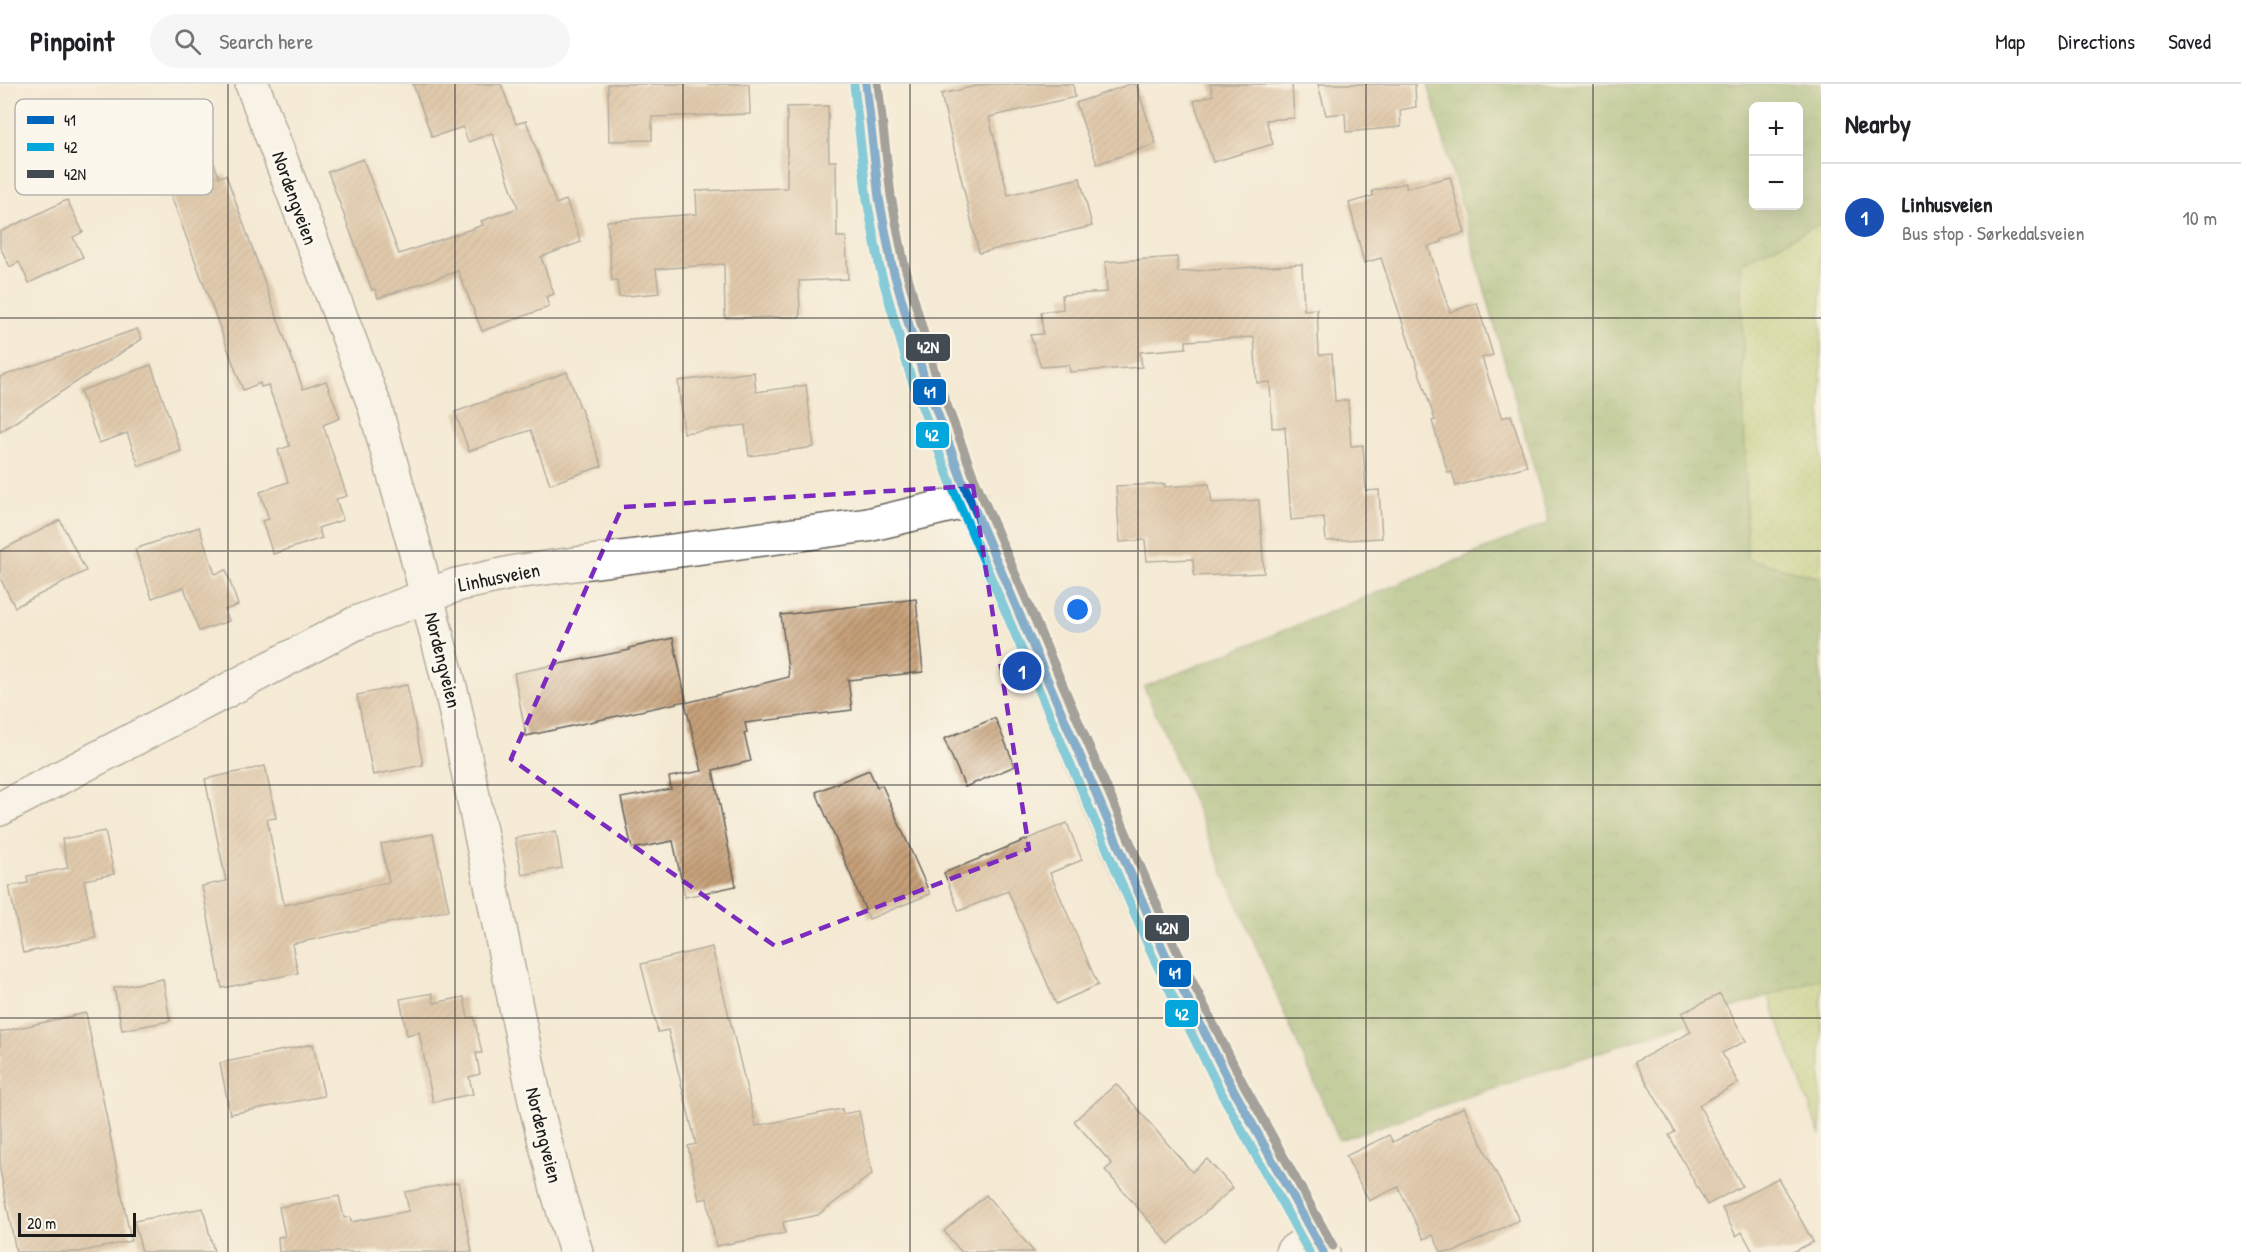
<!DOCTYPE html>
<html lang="en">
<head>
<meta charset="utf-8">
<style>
  :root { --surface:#fff; --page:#f6f6f6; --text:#202124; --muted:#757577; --line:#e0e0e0; --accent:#c8321e }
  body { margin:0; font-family:"Patrick Hand",sans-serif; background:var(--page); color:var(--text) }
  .controls { position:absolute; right:18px; top:18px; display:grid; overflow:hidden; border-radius:9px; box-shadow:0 6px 24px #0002 }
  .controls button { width:54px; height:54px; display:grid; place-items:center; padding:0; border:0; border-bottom:2px solid var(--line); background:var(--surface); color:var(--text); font:30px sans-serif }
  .scale { position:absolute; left:18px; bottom:15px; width:118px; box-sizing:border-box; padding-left:6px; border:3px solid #1c1c1c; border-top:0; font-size:16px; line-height:21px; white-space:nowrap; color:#1c1c1c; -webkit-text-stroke:4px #fbf7ec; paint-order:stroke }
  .you { position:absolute; left:1078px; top:526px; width:21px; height:21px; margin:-15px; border:4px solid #fff; border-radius:50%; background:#1a73e8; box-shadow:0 0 0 9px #1a73e833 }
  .badge { display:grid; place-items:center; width:39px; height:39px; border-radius:50%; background:var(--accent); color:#fff; font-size:20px; font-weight:700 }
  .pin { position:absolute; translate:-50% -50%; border:3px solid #fff; box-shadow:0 2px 6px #0006 }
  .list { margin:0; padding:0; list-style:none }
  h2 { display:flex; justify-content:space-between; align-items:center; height:78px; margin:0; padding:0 24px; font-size:26px }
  h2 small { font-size:20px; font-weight:400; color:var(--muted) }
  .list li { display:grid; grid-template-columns:39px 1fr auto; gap:18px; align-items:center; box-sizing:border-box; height:108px; padding:0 24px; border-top:2px solid var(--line) }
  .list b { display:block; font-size:22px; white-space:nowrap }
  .list p { margin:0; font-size:20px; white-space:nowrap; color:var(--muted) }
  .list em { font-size:20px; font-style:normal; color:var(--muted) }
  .icon { flex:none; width:33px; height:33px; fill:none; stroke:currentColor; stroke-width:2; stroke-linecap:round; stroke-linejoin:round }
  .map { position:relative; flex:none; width:1821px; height:1168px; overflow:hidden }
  header { display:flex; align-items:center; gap:36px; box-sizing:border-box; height:84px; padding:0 30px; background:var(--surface); border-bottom:2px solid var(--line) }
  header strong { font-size:28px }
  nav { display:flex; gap:33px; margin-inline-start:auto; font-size:21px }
  .search { width:420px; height:54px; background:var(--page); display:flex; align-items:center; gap:15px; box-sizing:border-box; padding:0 21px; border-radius:33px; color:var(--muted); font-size:22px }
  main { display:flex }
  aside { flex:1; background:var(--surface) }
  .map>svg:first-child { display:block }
  .green { fill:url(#green-dots); stroke:#677245; stroke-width:1.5 }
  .forest { fill:url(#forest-crowns); stroke:#54643e; stroke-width:1.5; fill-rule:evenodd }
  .building { fill:url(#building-hatch) }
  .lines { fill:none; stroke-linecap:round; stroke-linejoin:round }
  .minor-casing { stroke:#68645c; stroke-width:36 }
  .secondary-casing { stroke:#68645c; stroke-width:36 }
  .minor { stroke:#fff; stroke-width:33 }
  .secondary { stroke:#fff; stroke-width:33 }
  .bus-1-casing { stroke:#fbf7ec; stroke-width:14 }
  .bus-2-casing { stroke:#fbf7ec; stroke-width:14 }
  .bus-3-casing { stroke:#fbf7ec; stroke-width:14 }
  .bus-1 { stroke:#0065bd; stroke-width:9 }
  .bus-2 { stroke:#03a7dc; stroke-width:9 }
  .bus-3 { stroke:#424a52; stroke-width:9 }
  .marked { fill:none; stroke:#7b2cbf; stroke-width:4.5; stroke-dasharray:12 8; stroke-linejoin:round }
  .grid { fill:none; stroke:#1c1c1c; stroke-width:1.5; stroke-opacity:0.55 }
  .labels { text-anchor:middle; stroke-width:6; stroke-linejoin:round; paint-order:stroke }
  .street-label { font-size:20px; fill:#1c1c1c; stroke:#fbf7ec }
  .key { fill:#fbf7ec; stroke:#b8b5ae; stroke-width:1.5 }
  .key-label { font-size:16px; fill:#1c1c1c }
  .line-badge { stroke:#fbf7ec; stroke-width:2 }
  .badge-label { font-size:16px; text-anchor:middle; font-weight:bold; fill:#fff }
</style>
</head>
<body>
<header>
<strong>Pinpoint</strong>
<div class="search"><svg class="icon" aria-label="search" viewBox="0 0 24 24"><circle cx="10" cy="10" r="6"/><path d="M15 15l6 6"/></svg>Search here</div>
<nav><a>Map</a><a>Directions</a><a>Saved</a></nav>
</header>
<main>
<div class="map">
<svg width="1821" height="1168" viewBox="0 0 1821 1168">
  <defs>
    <pattern id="green-dots" width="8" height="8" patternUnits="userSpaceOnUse" patternTransform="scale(1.5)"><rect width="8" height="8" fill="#b2c96e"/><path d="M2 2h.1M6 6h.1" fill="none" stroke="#98ac5f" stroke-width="1.8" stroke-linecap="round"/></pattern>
    <pattern id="forest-crowns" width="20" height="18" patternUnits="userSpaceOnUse" patternTransform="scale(1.5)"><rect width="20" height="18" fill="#8dad61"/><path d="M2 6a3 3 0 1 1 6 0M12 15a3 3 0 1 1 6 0" fill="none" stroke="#728c4f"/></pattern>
    <pattern id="building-hatch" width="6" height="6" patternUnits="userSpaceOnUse" patternTransform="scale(1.5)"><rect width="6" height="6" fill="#c6a079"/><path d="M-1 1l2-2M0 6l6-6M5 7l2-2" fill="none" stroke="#a08262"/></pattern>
  </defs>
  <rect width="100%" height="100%" fill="#fbf7ec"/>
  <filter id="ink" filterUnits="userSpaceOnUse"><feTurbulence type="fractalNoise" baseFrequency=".0167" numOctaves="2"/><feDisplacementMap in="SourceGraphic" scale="12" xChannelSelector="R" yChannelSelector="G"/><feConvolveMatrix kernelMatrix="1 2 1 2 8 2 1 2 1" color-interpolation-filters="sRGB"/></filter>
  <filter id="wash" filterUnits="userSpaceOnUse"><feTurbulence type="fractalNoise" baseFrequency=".008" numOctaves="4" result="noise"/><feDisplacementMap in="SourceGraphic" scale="24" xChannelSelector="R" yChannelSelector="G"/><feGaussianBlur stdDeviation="1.35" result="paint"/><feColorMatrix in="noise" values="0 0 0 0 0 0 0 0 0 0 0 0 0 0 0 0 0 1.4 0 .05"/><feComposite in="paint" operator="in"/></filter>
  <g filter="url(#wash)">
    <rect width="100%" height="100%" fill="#f4ead4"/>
    <g class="green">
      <polygon points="1821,139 1821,494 1747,476 1741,179"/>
      <polygon points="1821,894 1821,1052 1768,911"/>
    </g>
    <path class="forest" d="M1428,0h393v139l-80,40 6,296 74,19v400l-482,162 -195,-453 405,-164zM1754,22h44v100h-44z"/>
    <g id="blocks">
      <g class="building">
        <polygon points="413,0 501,0 516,40 526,37 556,120 566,116 581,158 541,173 554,210 546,213 549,223 482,247 458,187 378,214 375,205 372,206 328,88 363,75 399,170 483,141 481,137 518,124 492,49 468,58 463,43 432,53"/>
        <polygon points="608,0 749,0 750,30 652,33 652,56 609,57"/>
        <polygon points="985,0 1073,0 1075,13 989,33 1008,111 1080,94 1092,142 979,169 941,10"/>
        <polygon points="1130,0 1136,0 1156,60 1097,80 1076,19"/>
        <polygon points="1210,0 1292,0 1294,34 1266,36 1273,60 1213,78 1194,17 1213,11"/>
        <polygon points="1318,0 1415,0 1416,23 1400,26 1401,43 1346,48 1345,29 1326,31"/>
        <polygon points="828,22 829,77 836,77 837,153 846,153 848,195 799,197 800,233 725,234 724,180 656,185 659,209 619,213 617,196 612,197 607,137 697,130 696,107 787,104 787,23"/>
        <polygon points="206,57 219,93 226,91 303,305 326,297 340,334 323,341 347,412 336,415 343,436 318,444 322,454 273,470 262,437 269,435 260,408 288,398 278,366 290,362 268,301 261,303 260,299 243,306 157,74"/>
        <polygon points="1450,93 1465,149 1442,155 1442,158 1428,162 1450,228 1477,219 1493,271 1482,274 1502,334 1511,331 1527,382 1456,402 1452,388 1448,389 1432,337 1435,336 1381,174 1364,179 1349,119 1373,112 1372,107 1406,99 1406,104"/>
        <polygon points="67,116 83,148 73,153 83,173 29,199 19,178 10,183 0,163 0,148"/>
        <polygon points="1177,173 1178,188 1302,180 1304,226 1317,225 1319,271 1332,270 1335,317 1348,316 1351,362 1363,361 1366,407 1379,406 1382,454 1326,457 1324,433 1291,436 1285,343 1272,344 1270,298 1257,299 1254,253 1186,257 1186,264 1140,268 1142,283 1070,288 1069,281 1041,283 1030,251 1043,250 1041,228 1063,225 1062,211 1107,208 1105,178"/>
        <polygon points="137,245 142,255 0,348 0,293"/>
        <polygon points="151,281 181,367 139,382 127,349 99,359 80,307"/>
        <polygon points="567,288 602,382 550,400 531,346 469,367 455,328"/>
        <polygon points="754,288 756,308 806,301 814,363 749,372 745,341 684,349 678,297"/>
        <polygon points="1165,400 1165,403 1209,400 1212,419 1259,416 1264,489 1194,492 1193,475 1147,477 1145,456 1120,458 1116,402"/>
        <polygon points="60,436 86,487 15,523 0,494 0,467"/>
        <polygon points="199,443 215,490 226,486 238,521 225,526 229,537 199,547 184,503 152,514 135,465"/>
        <polygon points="916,515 923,588 848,596 852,626 745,639 747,648 744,649 751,677 713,686 736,802 685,813 673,757 632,765 621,714 671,705 669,693 702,687 685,619 789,593 781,531"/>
        <polygon points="673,554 686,617 526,652 514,589 630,566 629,564"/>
        <polygon points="407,601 423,681 373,691 357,611"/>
        <polygon points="995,634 1015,682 965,703 944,655"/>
        <polygon points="265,682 276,734 267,735 284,821 389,798 381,760 433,750 449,826 292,860 298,889 222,904 202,802 226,797 205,695"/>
        <polygon points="869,686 877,703 882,701 930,810 869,835 816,708"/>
        <polygon points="1067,739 1082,776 1050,789 1098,901 1056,920 1008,807 959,827 944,789"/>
        <polygon points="105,747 114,790 84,796 96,854 23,869 9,802 28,799 27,792 68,784 62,755"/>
        <polygon points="556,747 562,784 522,791 515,754"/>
        <polygon points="712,863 756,1042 842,1025 843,1030 859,1027 872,1090 818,1131 783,1138 785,1149 716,1162 707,1114 699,1116 688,1062 696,1060 668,946 658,948 641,880"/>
        <polygon points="163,895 170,937 122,946 114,904"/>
        <polygon points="432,909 434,919 464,913 468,934 474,933 482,969 476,969 480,990 469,993 473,1010 433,1018 419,948 407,951 400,915"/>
        <polygon points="1720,910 1746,957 1722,969 1738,999 1699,1021 1742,1102 1707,1121 1669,1051 1675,1048 1635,978 1691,948 1682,929"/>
        <polygon points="86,929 131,1157 79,1168 16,1168 0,1086 0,948"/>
        <polygon points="313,960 324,1012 230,1030 220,979"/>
        <polygon points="1116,1000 1192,1088 1207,1075 1233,1104 1169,1160 1105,1086 1112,1080 1074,1037"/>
        <polygon points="1464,1023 1519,1136 1454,1168 1441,1168 1433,1151 1424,1155 1398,1103 1369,1117 1346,1072 1389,1051 1393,1058"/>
        <polygon points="1778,1094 1813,1158 1793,1168 1753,1168 1742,1148 1736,1152 1722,1124"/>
        <polygon points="458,1098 472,1168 279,1168 278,1153 285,1152 279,1123 339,1112 344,1134 350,1133 351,1138 409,1127 405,1108"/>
        <polygon points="986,1111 1034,1168 961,1168 944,1147"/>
        <polygon points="203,1124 214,1168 142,1168 134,1137"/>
      </g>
    </g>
  </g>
  <g filter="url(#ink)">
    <use href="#blocks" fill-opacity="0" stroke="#68645c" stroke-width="1.5"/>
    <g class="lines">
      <defs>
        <g id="minor">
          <polyline points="252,0 374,320 414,461 454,619 537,1026 557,1105 576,1168"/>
          <polyline points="0,725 356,539 456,501 515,488 868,441 972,416"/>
          <polyline points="1292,1168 1314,1152"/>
        </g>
        <path id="secondary" d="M866,0c6,61 11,122 26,182 34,146 100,283 158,421 43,101 84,203 132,302 44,89 91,177 141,263"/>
      </defs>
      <use href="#minor" class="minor-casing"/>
      <use href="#secondary" class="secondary-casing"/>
      <use href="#minor" class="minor"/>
      <use href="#secondary" class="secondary"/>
      <defs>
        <polyline id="bus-1" points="866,0 879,114 892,182 923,290 962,396 1164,868 1233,1005 1323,1168"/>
        <polyline id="bus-2" points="854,1 867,116 880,185 911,294 951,400 1153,873 1222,1010 1309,1168"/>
        <polyline id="bus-3" points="878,0 891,112 904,179 934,286 973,391 1175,863 1243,999 1333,1162"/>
      </defs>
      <use href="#bus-1" class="bus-1-casing"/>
      <use href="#bus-2" class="bus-2-casing"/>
      <use href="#bus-3" class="bus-3-casing"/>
      <use href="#bus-1" class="bus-1"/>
      <use href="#bus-2" class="bus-2"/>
      <use href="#bus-3" class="bus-3"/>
    </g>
  </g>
  <path d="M0 0H1821V1168H0ZM973,402l56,363 -254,97 -264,-187 111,-252z" fill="#f4ead4" fill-opacity=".55" fill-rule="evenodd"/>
  <path class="marked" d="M973,402l56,363 -254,97 -264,-187 111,-252z"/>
  <path class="grid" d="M228,0v1168M455,0v1168M683,0v1168M910,0v1168M1138,0v1168M1366,0v1168M1593,0v1168M0,234h1821M0,467h1821M0,701h1821M0,934h1821"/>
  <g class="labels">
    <g class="street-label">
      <text transform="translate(295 114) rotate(70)" y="7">Nordengveien</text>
      <text transform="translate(499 493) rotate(-11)" y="7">Linhusveien</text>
      <text transform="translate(443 576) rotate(76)" y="7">Nordengveien</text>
      <text transform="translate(544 1051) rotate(76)" y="7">Nordengveien</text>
    </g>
  </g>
  <rect x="15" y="15" width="198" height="96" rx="9" class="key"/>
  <rect x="27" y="32" width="27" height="8" fill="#0065bd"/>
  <rect x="27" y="59" width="27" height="8" fill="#03a7dc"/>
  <rect x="27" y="86" width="27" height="8" fill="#424a52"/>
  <g class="key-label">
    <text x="64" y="42">41</text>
    <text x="64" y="69">42</text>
    <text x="64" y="96">42N</text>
  </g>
  <g class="line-badge">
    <rect x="905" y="249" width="46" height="29" rx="6" fill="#424a52"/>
    <rect x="912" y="294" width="35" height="28" rx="6" fill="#0065bd"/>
    <rect x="915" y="337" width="35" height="28" rx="6" fill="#03a7dc"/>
    <rect x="1144" y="830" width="46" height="28" rx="6" fill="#424a52"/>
    <rect x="1158" y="875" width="34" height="29" rx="6" fill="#0065bd"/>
    <rect x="1164" y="915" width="35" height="29" rx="6" fill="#03a7dc"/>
  </g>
  <g class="badge-label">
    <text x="928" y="269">42N</text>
    <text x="930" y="314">41</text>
    <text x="932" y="357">42</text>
    <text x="1167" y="850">42N</text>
    <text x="1175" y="895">41</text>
    <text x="1182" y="936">42</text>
  </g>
</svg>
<div class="controls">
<button>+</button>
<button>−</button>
</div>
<div class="scale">20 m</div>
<div class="you"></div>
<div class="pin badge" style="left:1022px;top:587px;background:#1a4fb4">1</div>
</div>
<aside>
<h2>Nearby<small></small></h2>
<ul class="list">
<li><span class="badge" style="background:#1a4fb4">1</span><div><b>Linhusveien</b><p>Bus stop · Sørkedalsveien</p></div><em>10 m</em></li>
</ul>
</aside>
</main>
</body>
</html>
